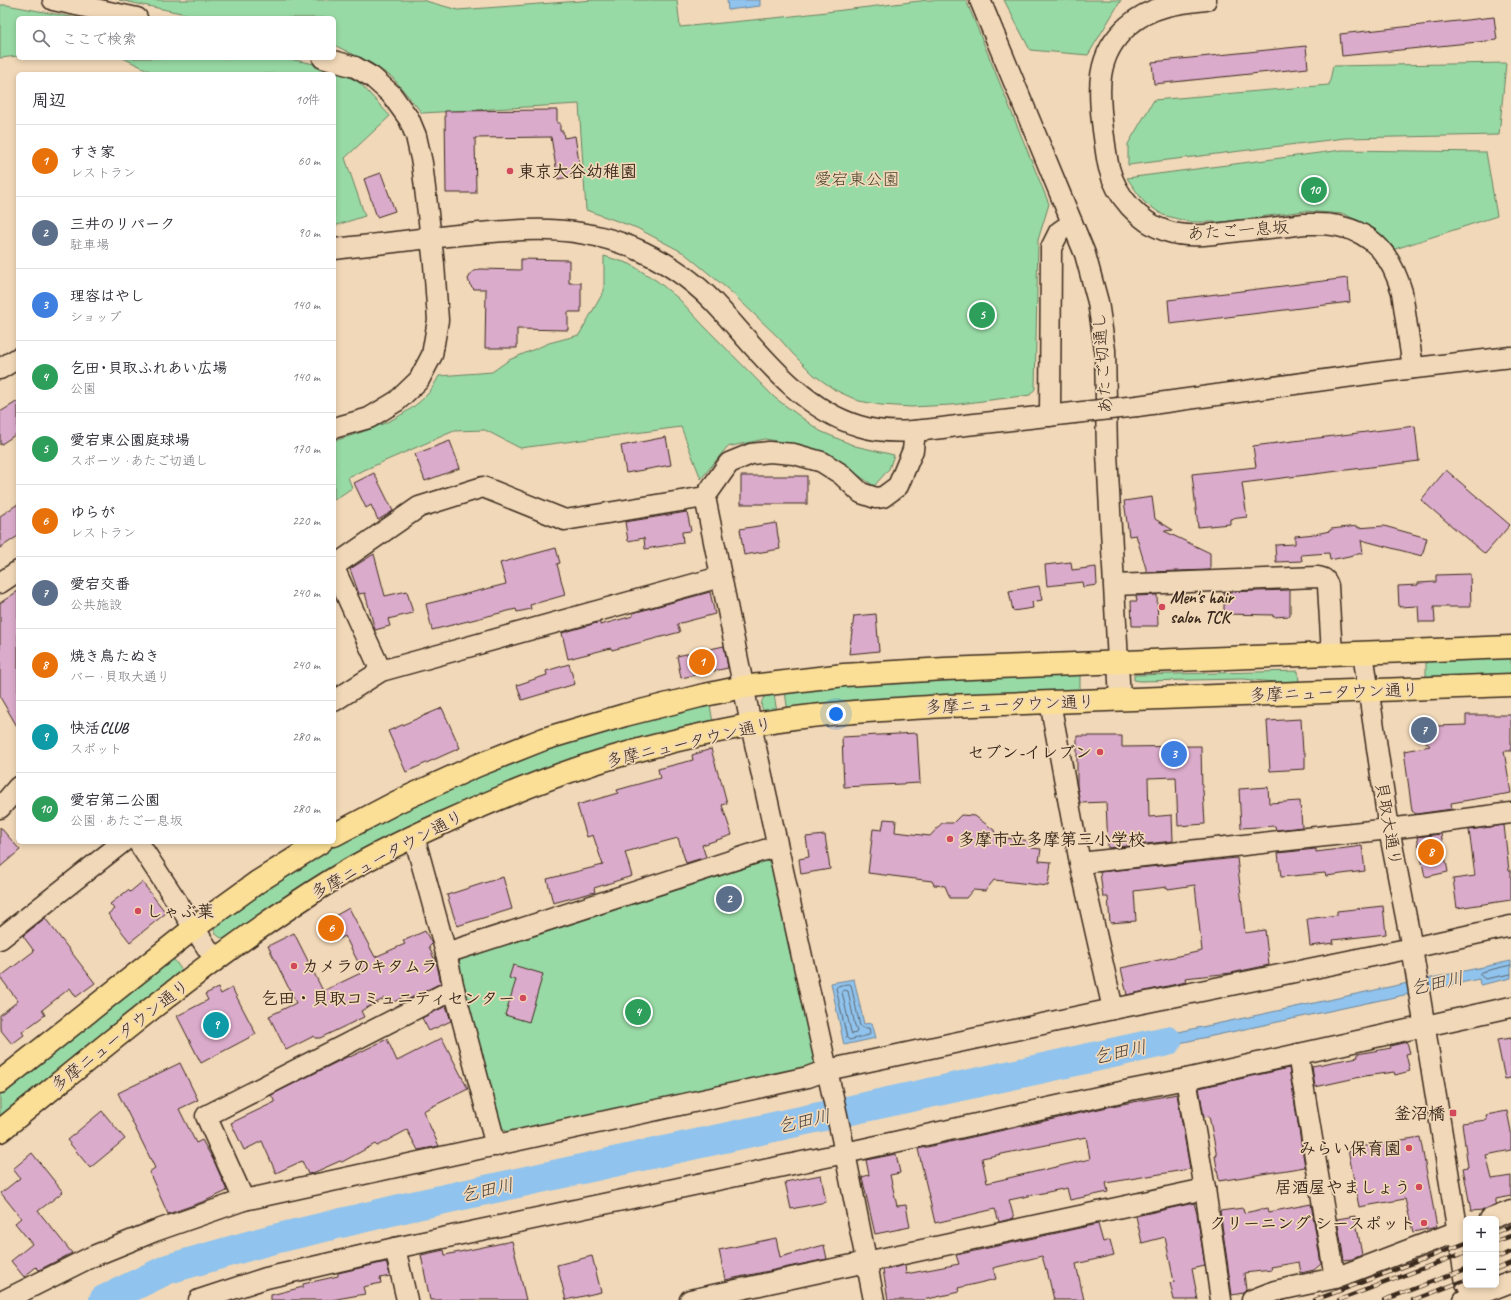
<!DOCTYPE html>
<html lang="ja">
<head>
<meta charset="utf-8">
<style>
  :root { --surface:#fff; --page:#f7f7f7; --text:#2b2b33; --muted:#7c7c81; --line:#e1e1e2; --accent:#0f766e }
  body { margin:0; font-family:Caveat,"Klee One",sans-serif; background:var(--page); color:var(--text) }
  .controls { position:absolute; right:12px; bottom:12px; display:grid; overflow:hidden; border-radius:6px; box-shadow:0 2px 6px #0003 }
  .controls button { width:36px; height:36px; display:grid; place-items:center; padding:0; border:0; border-bottom:1px solid var(--line); background:var(--surface); color:var(--text); font:20px sans-serif }
  .you { position:absolute; left:836px; top:714px; width:14px; height:14px; margin:-10px; border:3px solid #fff; border-radius:50%; background:#1a73e8; box-shadow:0 0 0 6px #1a73e833 }
  .badge { display:grid; place-items:center; width:26px; height:26px; border-radius:50%; background:var(--accent); color:#fff; font-size:13px; font-weight:700 }
  .pin { position:absolute; translate:-50% -50%; border:2px solid #fff; box-shadow:0 1px 4px #0006 }
  .list { margin:0; padding:0; list-style:none }
  h2 { display:flex; justify-content:space-between; align-items:center; height:52px; margin:0; padding:0 16px; font-size:17px }
  h2 small { font-size:13px; font-weight:400; color:var(--muted) }
  .list li { display:grid; grid-template-columns:26px 1fr auto; gap:12px; align-items:center; box-sizing:border-box; height:72px; padding:0 16px; border-top:1px solid var(--line) }
  .list b { display:block; font-size:15px; white-space:nowrap }
  .list p { margin:0; font-size:13px; white-space:nowrap; color:var(--muted) }
  .list em { font-size:13px; font-style:normal; color:var(--muted) }
  .icon { flex:none; width:22px; height:22px; fill:none; stroke:currentColor; stroke-width:2; stroke-linecap:round; stroke-linejoin:round }
  .map { position:relative; flex:none; width:1511px; height:1300px; overflow:hidden }
  .search { position:absolute; background:var(--surface); box-shadow:0 2px 6px #0003; left:16px; top:16px; width:320px; height:44px; display:flex; align-items:center; gap:10px; box-sizing:border-box; padding:0 14px; border-radius:6px; color:var(--muted); font-size:15px }
  .panel { position:absolute; background:var(--surface); box-shadow:0 2px 6px #0003; left:16px; top:72px; width:320px; height:772px; border-radius:6px }
  .map>svg:first-child { display:block }
  .green { fill:#98daa5; stroke:#6a8262 }
  .water { fill:#90c3ed; stroke:#6e869a }
  .lines { fill:none; stroke-linecap:round; stroke-linejoin:round }
  .shore { stroke:#5d6771; stroke-width:1 }
  .river { stroke:#90c3ed; stroke-width:30 }
  .building { fill:#dbabcb; stroke:#3b2a1e; fill-rule:evenodd }
  .minor-casing { stroke:#3b2a1e; stroke-width:23 }
  .major-casing { stroke:#3b2a1e; stroke-width:25 }
  .minor { stroke:#f1d8b8; stroke-width:20 }
  .major { stroke:#fbdf96; stroke-width:22 }
  .rail-casing { stroke:#3b2a1e; stroke-width:4.5 }
  .rail { stroke:#f1d8b8; stroke-width:3; stroke-dasharray:9; stroke-linecap:butt }
  .minor-bridge-casing { stroke:#3b2a1e; stroke-width:23; stroke-linecap:butt }
  .minor-bridge { stroke:#f1d8b8; stroke-width:20 }
  .poi-dot { fill:#d1495b; stroke:#f1d8b8; stroke-width:1.5 }
  .labels { text-anchor:middle; stroke-width:3.5; stroke-linejoin:round; paint-order:stroke }
  .poi-label { font-size:17px; font-weight:bold; fill:#3b2a1e; stroke:#f1d8b8; text-anchor:end }
  .park-label { font-size:17px; fill:#494432; stroke:#f1d8b8 }
  .street-label { font-size:17px; fill:#3b2a1e; stroke:#f1d8b8 }
  .water-label { font-size:18px; font-style:italic; fill:#48413d; stroke:#f1d8b8 }
</style>
</head>
<body>
<div class="map">
<svg width="1511" height="1300" viewBox="0 0 1511 1300">
  <rect width="100%" height="100%" fill="#f1d8b8"/>
  <filter id="ink" filterUnits="userSpaceOnUse"><feTurbulence type="fractalNoise" baseFrequency=".025" numOctaves="2"/><feDisplacementMap in="SourceGraphic" scale="8" xChannelSelector="R" yChannelSelector="G"/><feConvolveMatrix kernelMatrix="1 2 1 2 8 2 1 2 1" color-interpolation-filters="sRGB"/></filter>
  <g filter="url(#ink)">
    <g class="green">
      <polygon points="119,0 422,0 458,10 594,0 677,0 680,27 784,17 928,0 966,0 1049,204 1038,240 1035,389 1030,395 951,405 911,407 881,405 859,401 835,390 814,375 793,354 779,338 730,291 684,253 637,228 586,210 579,104 422,113 393,78 371,63 334,45 334,18 205,18"/>
      <polygon points="1004,0 1121,0 1088,55 1030,50"/>
      <polygon points="0,5 7,5 76,18 18,18 18,56 0,58"/>
      <polygon points="123,58 284,58 320,65 358,81 390,116 345,158 365,216 334,226 334,74 156,74"/>
      <polygon points="1506,63 1499,135 1345,138 1128,165 1128,144 1154,100 1329,85 1333,66"/>
      <polygon points="1342,150 1486,152 1497,216 1395,249 1375,229 1344,214 1305,211 1222,222 1189,222 1163,215 1144,202 1127,178"/>
      <path d="M604,256l26,8 27,17 22,18 24,26 72,73 45,33 35,15 39,9 -5,14 -15,17 -42,-29 -32,-12 -35,-6 -38,8 -26,32 -20,-52 -161,21 -35,-18 -31,1 -106,46 4,11 -18,12v-59c32,-10 66,-20 91,-44 6,-6 10,-14 14,-21l53,-4 17,-12 40,-17 30,-8 25,-44z"/>
      <polygon points="1511,654 1511,676 1426,679 1426,657"/>
      <polygon points="1298,671 1299,682 1285,683 1243,679 1140,681 1134,680 1134,675"/>
      <polygon points="1080,674 1080,694 788,712 785,692 846,684"/>
      <path d="M774,694l3,19 -10,1c-7,-6 -7,-10 -3,-17z"/>
      <path d="M710,705l3,18 -155,44 -329,171c-8,1 -12,-1 -15,-8l2,-6c34,-25 69,-50 105,-71 50,-30 103,-57 157,-78 75,-31 153,-51 232,-70z"/>
      <polygon points="760,857 774,865 816,1056 808,1073 515,1137 499,1126 457,967 463,954"/>
      <polygon points="172,957 184,973 0,1119 0,1094"/>
    </g>
    <g class="water">
      <polygon points="727,0 760,0 760,6 728,10"/>
      <polygon points="1511,961 1511,978 1480,985 1479,979 1128,1054 1127,1043"/>
      <polygon points="854,979 864,1024 872,1023 876,1038 844,1045 831,983"/>
    </g>
    <g class="lines">
      <g class="shore">
        <polyline points="1511,965 1481,972 1479,974 1485,979 1511,974"/>
        <polygon points="849,984 851,985 860,1026 863,1028 869,1028 870,1033 869,1035 849,1040 847,1038 836,988 838,986"/>
        <polygon points="844,990 848,991 855,1026 857,1031 856,1033 852,1034 851,1032 842,992"/>
      </g>
      <polyline class="river" points="104,1300 168,1269 266,1241 408,1207 1167,1041"/>
    </g>
    <g class="building">
      <polygon points="1494,17 1497,40 1342,56 1340,34"/>
      <polygon points="1306,46 1308,68 1154,84 1152,62"/>
      <polygon points="557,110 557,123 560,123 560,131 563,131 564,138 575,136 581,175 558,179 551,137 475,138 476,193 446,193 445,111"/>
      <polygon points="381,173 395,211 377,217 364,179"/>
      <polygon points="521,259 569,260 569,283 581,283 581,312 568,312 568,330 517,329 517,348 485,348 486,289 474,289 470,285 468,279 472,272 480,269 521,270"/>
      <polygon points="1348,278 1350,302 1170,324 1168,300"/>
      <polygon points="18,401 18,433 0,445 0,412"/>
      <polygon points="1415,426 1419,461 1242,483 1247,517 1230,519 1230,524 1198,527 1192,474 1256,467 1253,446"/>
      <polygon points="666,437 671,465 626,473 621,446"/>
      <polygon points="450,441 460,468 425,481 415,454"/>
      <polygon points="1446,470 1510,525 1485,554 1421,500"/>
      <polygon points="374,473 393,511 378,520 371,505 366,508 354,483"/>
      <rect x="741" y="476" width="66" height="28"/>
      <polygon points="1152,497 1155,519 1173,530 1164,531 1210,553 1210,570 1147,572 1136,535 1129,536 1124,501"/>
      <polygon points="18,504 18,536 0,548 0,516"/>
      <polygon points="687,512 691,531 682,532 683,543 645,549 644,538 628,541 625,522"/>
      <polygon points="776,523 780,549 744,555 740,529"/>
      <polygon points="1358,526 1358,528 1384,526 1427,538 1422,556 1361,540 1363,553 1330,560 1329,553 1301,555 1302,561 1276,562 1275,545 1295,544 1295,536 1315,534 1330,531 1331,529"/>
      <polygon points="556,548 560,563 557,564 565,595 530,605 531,609 517,612 516,609 432,630 426,604 506,584 500,563"/>
      <polygon points="374,554 385,596 407,591 413,613 388,619 390,626 375,630 365,593 359,594 350,569"/>
      <polygon points="1071,562 1072,570 1096,567 1097,585 1083,587 1082,582 1047,586 1045,565"/>
      <polygon points="1470,574 1471,607 1434,607 1435,622 1419,622 1418,606 1399,607 1398,586 1418,585 1418,583 1436,582 1436,575"/>
      <polygon points="1039,586 1042,600 1032,602 1033,608 1013,611 1009,591"/>
      <polygon points="1290,590 1290,616 1273,617 1273,615 1224,614 1224,592"/>
      <polygon points="18,591 18,728 0,697 0,603"/>
      <polygon points="710,592 715,614 677,624 680,632 612,650 611,648 568,659 562,633 600,622 600,625 633,616 633,613"/>
      <polygon points="1157,595 1158,626 1132,626 1131,601 1137,601 1136,596"/>
      <polygon points="876,614 879,651 849,654 854,616"/>
      <polygon points="724,646 728,668 681,678 677,656"/>
      <polygon points="569,664 575,684 522,700 517,685 547,675 546,671"/>
      <polygon points="442,708 460,748 406,772 388,731"/>
      <polygon points="1466,715 1511,715 1511,751 1504,751 1511,793 1451,803 1452,809 1416,814 1412,811 1404,751 1430,746 1412,729 1422,718 1424,720 1427,717 1436,726 1466,725"/>
      <polygon points="1301,719 1303,752 1305,752 1305,769 1270,771 1267,721"/>
      <polygon points="917,733 920,783 844,787 842,737"/>
      <polygon points="1077,736 1122,736 1122,747 1201,746 1202,790 1203,790 1205,824 1178,826 1176,777 1148,778 1149,817 1172,815 1173,841 1108,848 1106,802 1080,803 1077,786"/>
      <polygon points="711,749 719,777 720,777 727,803 722,805 732,835 702,845 706,857 686,863 678,838 625,852 632,876 594,888 595,892 553,903 547,879 603,865 593,835 587,837 577,805 618,793 617,790 660,778 658,769 693,760 692,755"/>
      <polygon points="1268,787 1269,803 1300,801 1302,827 1276,830 1275,826 1241,828 1239,789"/>
      <polygon points="961,815 975,816 994,830 996,837 1033,841 1032,848 1041,849 1039,861 1051,862 1048,886 994,880 985,891 973,890 966,898 950,898 945,886 934,885 932,881 868,873 873,829 882,830 884,819 896,820 895,832 930,836 942,823 953,823"/>
      <polygon points="1504,825 1509,871 1511,871 1511,900 1457,908 1453,879 1475,876 1469,830"/>
      <polygon points="0,827 20,850 0,867"/>
      <polygon points="1441,834 1448,872 1425,877 1417,837"/>
      <polygon points="825,835 830,869 801,874 799,859 809,857 806,837"/>
      <polygon points="1362,846 1365,871 1326,876 1325,873 1281,877 1278,853 1316,849 1316,852"/>
      <polygon points="1237,858 1245,933 1265,930 1269,965 1231,973 1185,978 1186,982 1127,995 1121,968 1202,951 1195,885 1168,889 1167,887 1134,891 1136,921 1110,923 1108,897 1103,897 1100,872"/>
      <polygon points="503,877 512,909 457,926 447,895"/>
      <polygon points="142,882 166,913 130,942 108,914 114,909 110,904 128,890 130,892"/>
      <polygon points="1383,906 1386,934 1333,940 1334,943 1310,946 1307,919 1337,915 1337,911"/>
      <polygon points="349,908 375,957 405,944 403,941 425,931 432,944 429,947 437,965 441,983 407,1000 405,996 388,1005 385,998 361,1011 364,1017 320,1038 315,1038 314,1036 286,1050 269,1016 296,1003 268,946 294,933 323,991 363,972 345,936 336,941 332,933 326,937 319,925"/>
      <polygon points="45,918 95,983 76,997 70,988 42,1010 45,1015 22,1032 24,1035 12,1044 0,1029 0,1015 18,1001 0,977 34,951 23,936"/>
      <polygon points="513,965 543,974 529,1022 505,1015 516,980 509,978"/>
      <polygon points="218,988 221,994 232,988 256,1034 201,1063 177,1016 208,1000 205,994"/>
      <polygon points="446,1006 451,1021 429,1031 422,1018"/>
      <polygon points="442,1038 468,1089 423,1111 439,1146 418,1150 407,1130 377,1146 375,1144 342,1162 340,1161 313,1173 308,1174 302,1161 276,1173 262,1141 244,1150 231,1123 275,1102 271,1095 349,1056 350,1057 387,1039 397,1061"/>
      <polygon points="1511,1038 1511,1078 1505,1079 1497,1040"/>
      <polygon points="1407,1042 1410,1053 1406,1054 1410,1071 1395,1075 1394,1072 1365,1076 1315,1087 1312,1066 1358,1057 1357,1054 1391,1048 1390,1046"/>
      <polygon points="180,1063 198,1100 179,1109 196,1143 202,1140 214,1161 227,1191 205,1201 168,1214 149,1172 155,1168 118,1093"/>
      <polygon points="1289,1068 1305,1167 1219,1181 1215,1156 1217,1156 1209,1116 1204,1117 1199,1088"/>
      <path d="M1177,1094l13,75 -84,14 2,9 -38,8 -3,-12 -58,12 5,18 -15,4 -4,-13 -60,14 -17,-74 199,-44zM1086,1137l4,22 -103,24 -5,-25z"/>
      <polygon points="102,1111 125,1139 90,1168 67,1140"/>
      <polygon points="1507,1111 1511,1131 1511,1150 1486,1155 1492,1179 1511,1176 1511,1196 1496,1199 1496,1204 1484,1210 1471,1211 1463,1168 1468,1167 1462,1123 1487,1120 1486,1115"/>
      <polygon points="1420,1137 1437,1227 1413,1232 1405,1199 1359,1207 1348,1149"/>
      <polygon points="32,1153 63,1192 38,1211 72,1253 39,1270 36,1267 24,1277 11,1261 32,1244 15,1223 21,1218 1,1193 20,1178 13,1169"/>
      <polygon points="896,1154 900,1173 890,1175 897,1206 906,1205 910,1227 875,1234 862,1177 869,1175 866,1160"/>
      <polygon points="821,1175 826,1202 791,1209 785,1182"/>
      <polygon points="1194,1203 1197,1214 1205,1266 1192,1269 1198,1300 1174,1300 1170,1283 1174,1282 1165,1237 1142,1243 1136,1216"/>
      <polygon points="1311,1204 1321,1264 1314,1270 1301,1273 1299,1262 1271,1267 1272,1270 1244,1273 1246,1290 1243,1293 1232,1295 1220,1211 1243,1208 1244,1213 1268,1208 1269,1212"/>
      <polygon points="1355,1216 1362,1255 1352,1259 1344,1260 1337,1219"/>
      <polygon points="1098,1224 1103,1242 1110,1240 1114,1255 1076,1264 1084,1300 1054,1300 1047,1270 1046,1270 1042,1256 993,1268 996,1279 958,1288 959,1292 923,1300 888,1300 883,1270 905,1265 906,1274 959,1264 956,1255"/>
      <polygon points="776,1238 780,1257 824,1245 827,1259 725,1280 719,1250"/>
      <polygon points="512,1241 526,1300 430,1300 421,1255 444,1250 445,1255"/>
      <polygon points="592,1256 601,1292 566,1300 557,1265"/>
      <polygon points="386,1262 390,1276 380,1278 381,1283 363,1287 365,1294 331,1300 271,1300 271,1295 303,1287 303,1284 338,1276 338,1273"/>
    </g>
    <g class="lines">
      <defs>
        <g id="minor">
          <polyline points="53,0 137,18"/>
          <polyline points="980,0 1085,254 1098,302 1105,350 1107,453 1120,700"/>
          <path d="M1206,0c-28,3 -56,6 -78,26 -33,29 -30,65 -25,104 2,13 3,26 6,38 7,28 30,54 57,63 23,8 49,3 72,0 22,-2 44,-4 66,-7 11,0 23,-1 34,2 37,7 54,32 64,66l11,76"/>
          <polyline points="323,58 355,67 372,77 391,94 409,119 416,136 422,163 434,264 438,320 432,355 419,380 397,401 369,418 334,428"/>
          <path d="M334,249c48,-5 97,-12 146,-16 23,-2 46,-4 69,-3 66,2 128,30 172,80 39,43 80,99 138,116 31,10 67,4 98,0 39,-4 78,-9 117,-13"/>
          <polyline points="0,369 18,358"/>
          <polyline points="1137,406 1389,371 1511,357"/>
          <polyline points="1050,416 1051,248 1059,232 1072,223"/>
          <polyline points="705,497 754,739 842,1138 874,1300"/>
          <polyline points="334,566 419,507 483,487 565,520 705,497 729,463 751,454 769,452 794,454 822,462 841,474 861,493 876,498 883,497 898,486 913,450 915,431"/>
          <polyline points="334,568 381,671"/>
          <polyline points="0,583 18,571"/>
          <path d="M1115,585l202,-8c7,1 9,2 11,9l4,68"/>
          <polyline points="1363,653 1389,829 1412,948 1466,1283"/>
          <polyline points="334,701 381,671 720,577"/>
          <polyline points="1050,702 1080,863 1113,1009"/>
          <polyline points="0,808 18,787"/>
          <polyline points="414,836 446,953 454,989 496,1146"/>
          <polyline points="138,842 215,960"/>
          <polyline points="1080,863 1389,829 1511,813"/>
          <polyline points="0,939 123,842"/>
          <polyline points="446,953 777,846"/>
          <polyline points="1298,1054 1335,1278"/>
          <polyline points="1186,1079 1205,1189 1221,1300"/>
          <polyline points="244,1200 206,1116 454,989"/>
          <polyline points="1490,1219 1511,1211"/>
          <polyline points="395,1248 407,1300"/>
          <polyline points="5,1300 91,1257 155,1231 244,1200 808,1077 827,1070 1113,1009 1412,948 1511,926"/>
          <polyline points="199,1300 266,1278 395,1248 845,1153 1130,1090 1186,1079 1511,1007"/>
          <polyline points="690,1300 1205,1189"/>
          <polyline points="1252,1300 1275,1291 1335,1278 1466,1228"/>
          <polyline points="1464,1300 1511,1282"/>
        </g>
        <g id="major">
          <polyline points="334,835 397,802 476,766 544,739 625,715 700,696 743,687 844,675 945,669 1511,647"/>
          <polyline points="0,1082 194,928 259,881 321,842"/>
          <path d="M0,1131c108,-87 214,-178 332,-251 35,-22 75,-41 113,-58 38,-17 75,-33 114,-47 61,-22 126,-38 190,-50 65,-12 131,-15 197,-19l565,-21"/>
        </g>
      </defs>
      <use href="#minor" class="minor-casing"/>
      <use href="#major" class="major-casing"/>
      <use href="#minor" class="minor"/>
      <use href="#major" class="major"/>
      <defs>
        <g id="rail">
          <polyline points="1496,1232 1511,1226"/>
          <polyline points="1496,1241 1511,1236"/>
          <polyline points="1496,1258 1511,1252"/>
          <polyline points="1496,1269 1511,1263"/>
          <polyline points="1315,1300 1466,1243"/>
          <polyline points="1339,1300 1466,1252"/>
          <polyline points="1384,1300 1466,1269"/>
          <polyline points="1413,1300 1466,1280"/>
        </g>
      </defs>
      <use href="#rail" class="rail-casing"/>
      <use href="#rail" class="rail"/>
      <defs>
        <polyline id="minor-bridge" points="1074,413 1137,406"/>
      </defs>
      <use href="#minor-bridge" class="minor-bridge-casing"/>
      <use href="#minor-bridge" class="minor-bridge"/>
    </g>
  </g>
  <g class="poi-dot">
    <circle cx="510" cy="171" r="4"/>
    <circle cx="1162" cy="607" r="4"/>
    <circle cx="1100" cy="752" r="4"/>
    <circle cx="950" cy="839" r="4"/>
    <circle cx="138" cy="911" r="4"/>
    <circle cx="294" cy="966" r="4"/>
    <circle cx="523" cy="998" r="4"/>
    <rect x="1449" y="1109" width="8" height="8" rx="2"/>
    <circle cx="1409" cy="1148" r="4"/>
    <circle cx="1419" cy="1187" r="4"/>
    <circle cx="1424" cy="1223" r="4"/>
  </g>
  <g class="labels">
    <g class="poi-label">
      <text x="518" y="177" text-anchor="start">東京大谷幼稚園</text>
      <text x="1170" y="603" text-anchor="start">Men's hair<tspan x="1170" dy="20">salon TCK</tspan></text>
      <text x="1092" y="758">セブン-イレブン</text>
      <text x="958" y="845" text-anchor="start">多摩市立多摩第三小学校</text>
      <text x="146" y="917" text-anchor="start">しゃぶ葉</text>
      <text x="302" y="972" text-anchor="start">カメラのキタムラ</text>
      <text x="515" y="1004">乞田・貝取コミュニティセンター</text>
      <text x="1445" y="1119">釜沼橋</text>
      <text x="1401" y="1154">みらい保育園</text>
      <text x="1411" y="1193">居酒屋やましょう</text>
      <text x="1416" y="1229">クリーニング シースポット</text>
    </g>
    <g class="park-label">
      <text x="857" y="185">愛宕東公園</text>
    </g>
    <g class="street-label">
      <text transform="translate(1238 230) rotate(-4)" y="6">あたご一息坂</text>
      <text transform="translate(1102 363) rotate(-94)" y="6">あたご切通し</text>
      <text transform="translate(1334 692) rotate(-2)" y="6">多摩ニュータウン通り</text>
      <text transform="translate(1010 704) rotate(-2)" y="6">多摩ニュータウン通り</text>
      <text transform="translate(689 742) rotate(-13)" y="6">多摩ニュータウン通り</text>
      <text transform="translate(1389 824) rotate(80)" y="6">貝取大通り</text>
      <text transform="translate(387 854) rotate(-28)" y="6">多摩ニュータウン通り</text>
      <text transform="translate(120 1035) rotate(-38)" y="6">多摩ニュータウン通り</text>
    </g>
    <g class="water-label">
      <text transform="translate(1437 983) rotate(-12)" y="6">乞田川</text>
      <text transform="translate(1120 1052) rotate(-12)" y="6">乞田川</text>
      <text transform="translate(804 1121) rotate(-12)" y="6">乞田川</text>
      <text transform="translate(487 1190) rotate(-12)" y="6">乞田川</text>
    </g>
  </g>
</svg>
<div class="controls">
<button>+</button>
<button>−</button>
</div>
<div class="you"></div>
<div class="pin badge" style="left:702px;top:662px;background:#e8710a">1</div>
<div class="pin badge" style="left:729px;top:899px;background:#5c6f8a">2</div>
<div class="pin badge" style="left:1174px;top:754px;background:#3f7fe0">3</div>
<div class="pin badge" style="left:638px;top:1012px;background:#2e9e5b">4</div>
<div class="pin badge" style="left:982px;top:315px;background:#2e9e5b">5</div>
<div class="pin badge" style="left:331px;top:928px;background:#e8710a">6</div>
<div class="pin badge" style="left:1424px;top:730px;background:#5c6f8a">7</div>
<div class="pin badge" style="left:1431px;top:852px;background:#e8710a">8</div>
<div class="pin badge" style="left:216px;top:1025px;background:#0f9aa8">9</div>
<div class="pin badge" style="left:1314px;top:190px;background:#2e9e5b">10</div>
<div class="search"><svg class="icon" aria-label="search" viewBox="0 0 24 24"><circle cx="10" cy="10" r="6"/><path d="M15 15l6 6"/></svg>ここで検索</div>
<section class="panel">
<h2>周辺<small>10件</small></h2>
<ul class="list">
<li><span class="badge" style="background:#e8710a">1</span><div><b>すき家</b><p>レストラン</p></div><em>60 m</em></li>
<li><span class="badge" style="background:#5c6f8a">2</span><div><b>三井のリパーク</b><p>駐車場</p></div><em>90 m</em></li>
<li><span class="badge" style="background:#3f7fe0">3</span><div><b>理容はやし</b><p>ショップ</p></div><em>140 m</em></li>
<li><span class="badge" style="background:#2e9e5b">4</span><div><b>乞田･貝取ふれあい広場</b><p>公園</p></div><em>140 m</em></li>
<li><span class="badge" style="background:#2e9e5b">5</span><div><b>愛宕東公園庭球場</b><p>スポーツ · あたご切通し</p></div><em>170 m</em></li>
<li><span class="badge" style="background:#e8710a">6</span><div><b>ゆらが</b><p>レストラン</p></div><em>220 m</em></li>
<li><span class="badge" style="background:#5c6f8a">7</span><div><b>愛宕交番</b><p>公共施設</p></div><em>240 m</em></li>
<li><span class="badge" style="background:#e8710a">8</span><div><b>焼き鳥たぬき</b><p>バー · 貝取大通り</p></div><em>240 m</em></li>
<li><span class="badge" style="background:#0f9aa8">9</span><div><b>快活CLUB</b><p>スポット</p></div><em>280 m</em></li>
<li><span class="badge" style="background:#2e9e5b">10</span><div><b>愛宕第二公園</b><p>公園 · あたご一息坂</p></div><em>280 m</em></li>
</ul>
</section>
</div>
</body>
</html>
